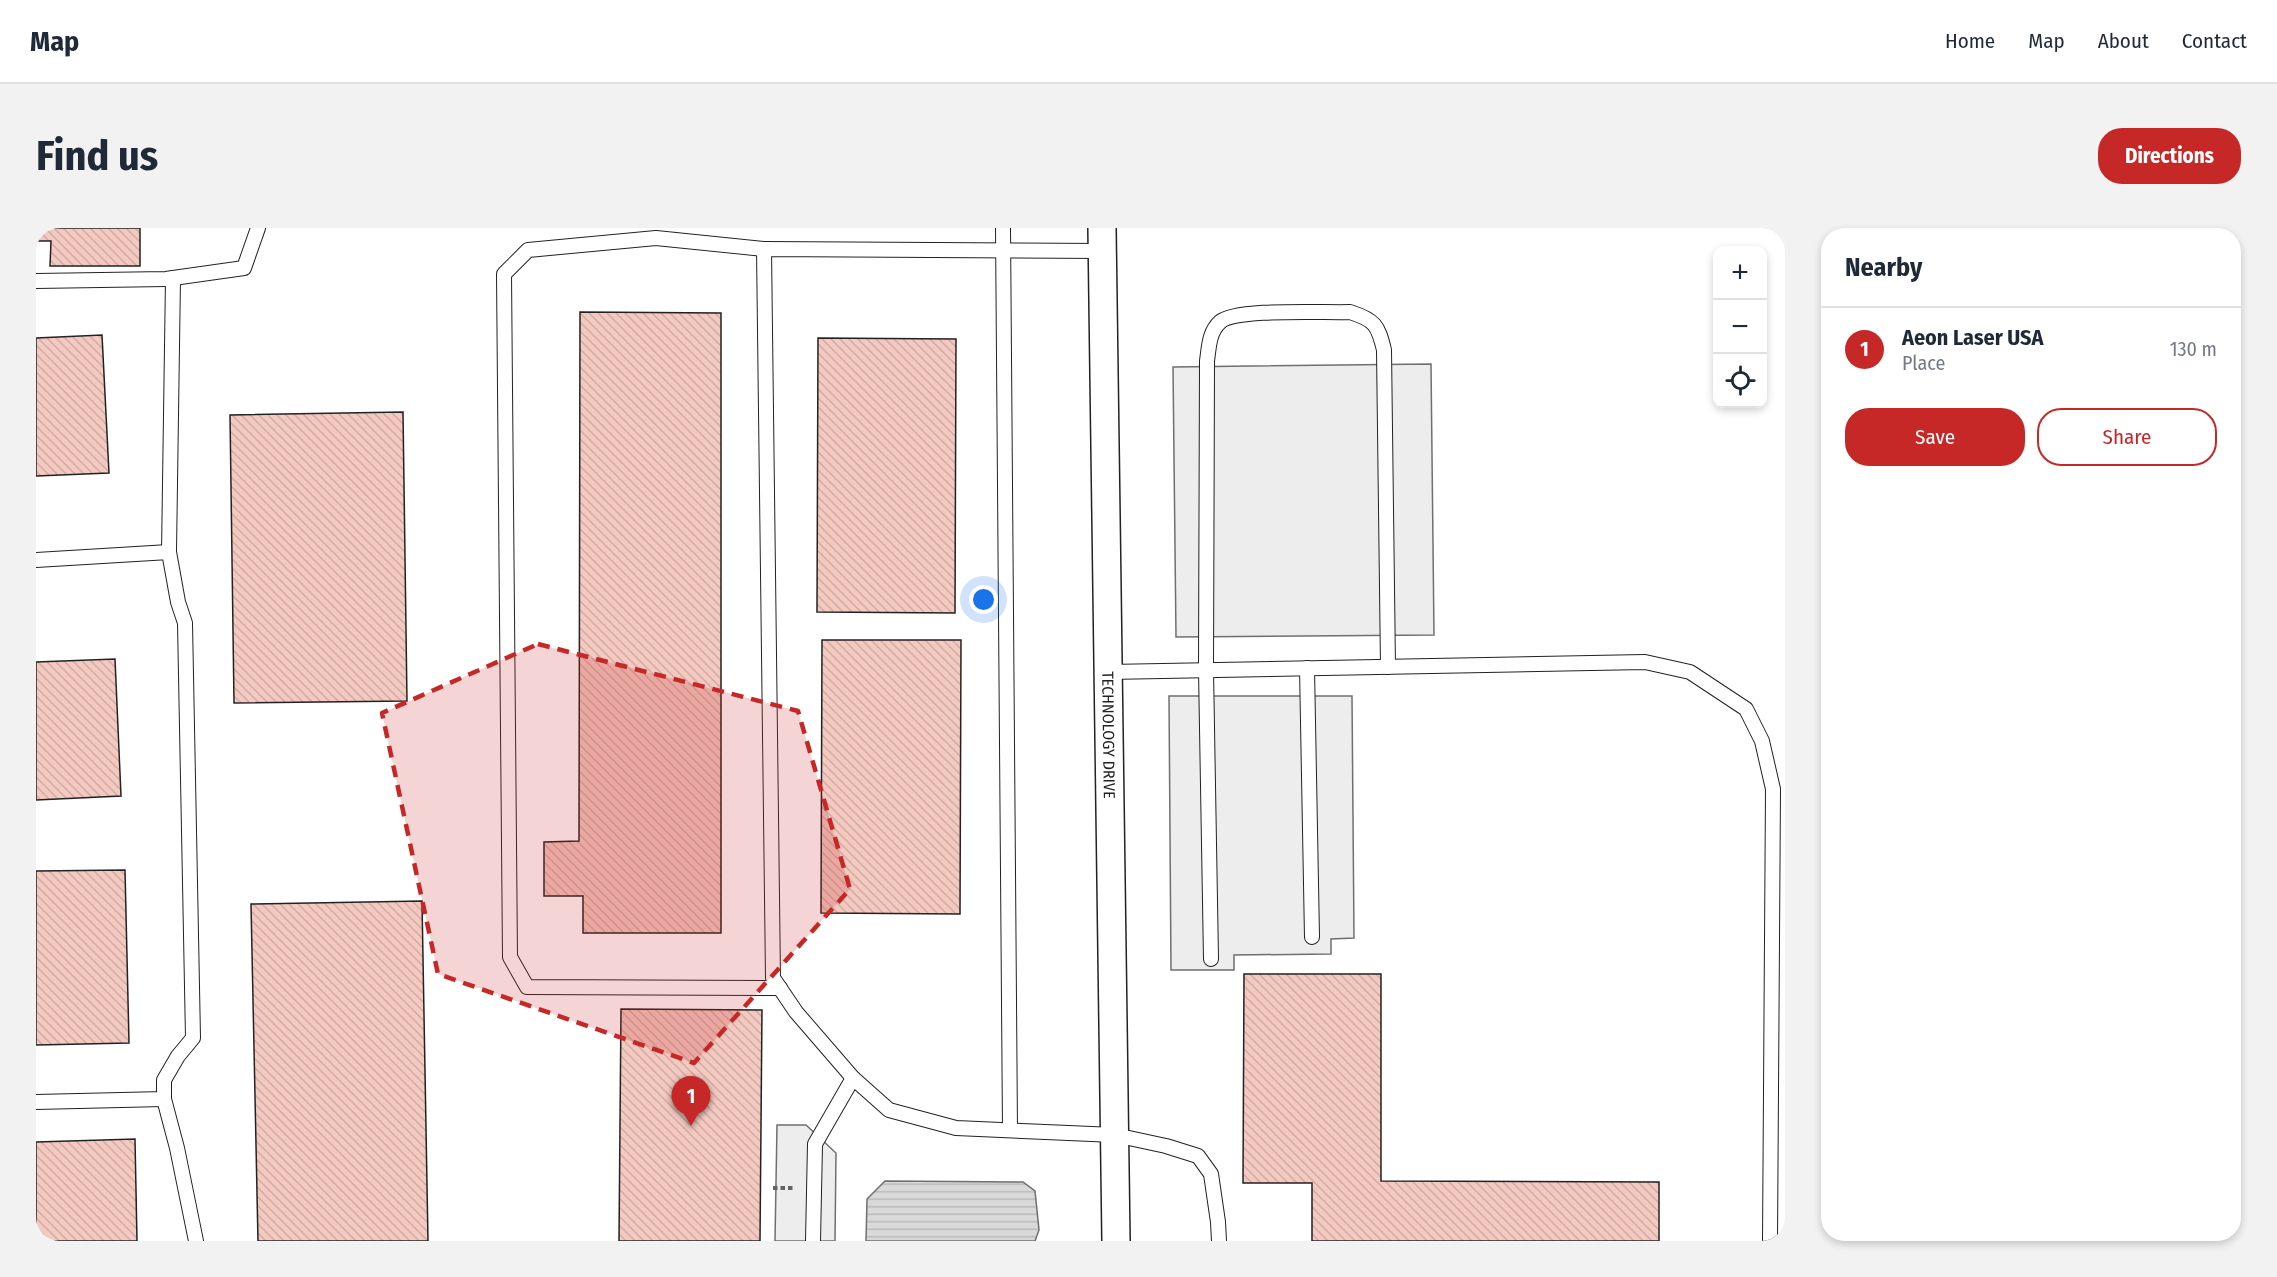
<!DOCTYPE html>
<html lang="en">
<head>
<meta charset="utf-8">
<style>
  :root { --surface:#fff; --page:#f2f2f3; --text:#1f2937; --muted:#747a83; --line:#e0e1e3; --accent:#c62828 }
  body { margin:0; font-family:"Fira Sans Condensed",sans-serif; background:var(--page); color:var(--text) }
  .controls { position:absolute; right:18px; top:18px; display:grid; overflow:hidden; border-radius:12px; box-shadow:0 3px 9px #0003 }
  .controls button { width:54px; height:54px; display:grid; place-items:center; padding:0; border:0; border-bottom:2px solid var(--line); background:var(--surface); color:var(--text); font:30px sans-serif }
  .you { position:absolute; left:948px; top:372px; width:21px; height:21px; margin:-15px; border:4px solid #fff; border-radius:50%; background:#1a73e8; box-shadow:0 0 0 9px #1a73e833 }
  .badge { display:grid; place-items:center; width:39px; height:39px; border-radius:50%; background:var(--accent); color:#fff; font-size:20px; font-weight:700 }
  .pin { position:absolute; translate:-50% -50px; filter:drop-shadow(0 2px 3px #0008) }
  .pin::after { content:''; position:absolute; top:32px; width:21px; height:18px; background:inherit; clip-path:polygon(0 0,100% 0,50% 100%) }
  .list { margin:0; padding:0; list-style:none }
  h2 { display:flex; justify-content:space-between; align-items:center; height:78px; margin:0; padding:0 24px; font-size:26px }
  h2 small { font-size:20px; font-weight:400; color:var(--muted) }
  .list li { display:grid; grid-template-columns:39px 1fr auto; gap:18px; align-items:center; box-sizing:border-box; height:84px; padding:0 24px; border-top:2px solid var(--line) }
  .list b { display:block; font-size:22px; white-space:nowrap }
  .list p { margin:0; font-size:20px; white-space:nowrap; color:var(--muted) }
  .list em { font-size:20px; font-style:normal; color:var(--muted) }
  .actions { display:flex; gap:12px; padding:18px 24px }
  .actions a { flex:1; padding:14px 0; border:2px solid var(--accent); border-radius:24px; text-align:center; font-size:21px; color:var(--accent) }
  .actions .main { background:var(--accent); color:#fff }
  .icon { flex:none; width:33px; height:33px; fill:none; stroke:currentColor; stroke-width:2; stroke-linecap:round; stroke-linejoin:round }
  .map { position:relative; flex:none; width:1749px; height:1013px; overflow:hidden; border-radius:24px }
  header { display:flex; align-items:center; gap:36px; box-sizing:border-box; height:84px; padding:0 30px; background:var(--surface); border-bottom:2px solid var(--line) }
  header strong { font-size:28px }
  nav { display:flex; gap:33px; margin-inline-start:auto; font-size:21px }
  .intro { display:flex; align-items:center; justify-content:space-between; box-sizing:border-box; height:144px; padding:0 36px }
  h1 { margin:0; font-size:42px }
  .button { padding:15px 27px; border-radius:24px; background:var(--accent); color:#fff; font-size:21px; font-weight:700 }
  main { display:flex; gap:36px; padding:0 36px }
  aside { flex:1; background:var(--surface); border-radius:24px; box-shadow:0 3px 9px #0003 }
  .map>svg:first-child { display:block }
  .parking { fill:#ededed; stroke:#6f6f6f; stroke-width:1.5 }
  .water { fill:url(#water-rules); stroke:#6f6f6f; stroke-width:1.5 }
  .building { fill:url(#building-back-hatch); stroke:#222; stroke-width:1.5 }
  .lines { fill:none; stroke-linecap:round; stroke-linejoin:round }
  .service-casing { stroke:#222; stroke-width:16 }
  .minor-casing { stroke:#222; stroke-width:30 }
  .path { stroke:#646464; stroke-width:4; stroke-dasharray:4.5 3; stroke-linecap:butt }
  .service { stroke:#fff; stroke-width:14 }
  .minor { stroke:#fff; stroke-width:27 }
  .marked { fill:#c62828; fill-opacity:0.2; stroke:#c62828; stroke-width:4.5; stroke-dasharray:12 8; stroke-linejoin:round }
  .labels { text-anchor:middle; stroke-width:4.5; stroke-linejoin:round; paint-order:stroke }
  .street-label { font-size:16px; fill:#222; stroke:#fff }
</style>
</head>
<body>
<header>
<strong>Map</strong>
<nav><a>Home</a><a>Map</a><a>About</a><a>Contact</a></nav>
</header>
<div class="intro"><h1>Find us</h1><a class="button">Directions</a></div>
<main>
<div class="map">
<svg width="1749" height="1013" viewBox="0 0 1749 1013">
  <defs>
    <pattern id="water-rules" width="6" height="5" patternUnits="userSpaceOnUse" patternTransform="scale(1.5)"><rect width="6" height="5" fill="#d9d9d9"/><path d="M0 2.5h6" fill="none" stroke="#bababa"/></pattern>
    <pattern id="building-back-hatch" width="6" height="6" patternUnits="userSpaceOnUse" patternTransform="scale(1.5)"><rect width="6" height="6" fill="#f3c9c0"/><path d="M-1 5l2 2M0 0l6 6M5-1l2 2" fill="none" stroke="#d0aca5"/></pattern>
  </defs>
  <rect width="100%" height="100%" fill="#fff"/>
  <g class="parking">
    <polygon points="1395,136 1398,407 1140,409 1137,139"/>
    <polygon points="1133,468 1316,468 1318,710 1295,711 1295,726 1198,727 1198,742 1135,742"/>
    <polygon points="741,897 770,897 800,925 799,1013 739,1013"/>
  </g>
  <polygon class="water" points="849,953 987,954 999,963 1003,1002 999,1013 830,1013 831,971"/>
  <g class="building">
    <polygon points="0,0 104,0 104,38 14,38 15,13 0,13"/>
    <polygon points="544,84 685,85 685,705 547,705 547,668 508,668 508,614 543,613"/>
    <polygon points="66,107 73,245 0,248 0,110"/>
    <polygon points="782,110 920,111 919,385 781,384"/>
    <polygon points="367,184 371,473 198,475 194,187"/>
    <polygon points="786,412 925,412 924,686 785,685"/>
    <polygon points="79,431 85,568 0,572 0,434"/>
    <polygon points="89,642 93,815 0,817 0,643"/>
    <polygon points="386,673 392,1013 222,1013 215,676"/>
    <polygon points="1208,746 1345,746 1345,953 1623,954 1623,1013 1276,1013 1276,955 1207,955"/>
    <polygon points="585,781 726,782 724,1013 583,1013"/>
    <polygon points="99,911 101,1013 0,1013 0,914"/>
  </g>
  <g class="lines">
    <defs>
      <g id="service">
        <polyline points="967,0 974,902"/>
        <polyline points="728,21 620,10 492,22 468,46 474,729 491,759 744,760"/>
        <polyline points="1066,23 728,21 737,750 760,784 817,850 853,882 920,900 1079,907 1130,918 1162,928 1175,946 1182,994 1183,1013"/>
        <polyline points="0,53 130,51 208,40 222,0"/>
        <polyline points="133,324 137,50"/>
        <polyline points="0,332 133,324 142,374 149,395 157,810 142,828 128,852 128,871 0,874"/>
        <polyline points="1271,440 1276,709"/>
        <polyline points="1072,444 1609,434 1654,444 1710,481 1726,513 1737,561 1734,1013"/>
        <path d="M1175,731l-5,-289 1,-309c2,-14 2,-29 13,-39 16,-14 104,-9 130,-10 25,8 28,13 34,38l4,317"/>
        <polyline points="128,871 141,920 160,1013"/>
        <polyline points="777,1013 779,916 817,850"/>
      </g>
      <g id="minor">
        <path id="s1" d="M1066,0l14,1013"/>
      </g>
    </defs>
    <use href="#service" class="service-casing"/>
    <use href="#minor" class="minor-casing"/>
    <polyline class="path" points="737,960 757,960"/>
    <use href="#service" class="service"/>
    <use href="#minor" class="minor"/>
  </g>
  <path class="marked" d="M502,416l260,67 52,178 -156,174 -256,-89 -56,-261z"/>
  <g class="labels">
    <g class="street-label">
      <text dy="6" stroke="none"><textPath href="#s1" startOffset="507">TECHNOLOGY DRIVE</textPath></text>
    </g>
  </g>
</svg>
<div class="controls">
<button>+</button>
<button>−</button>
<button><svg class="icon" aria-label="locate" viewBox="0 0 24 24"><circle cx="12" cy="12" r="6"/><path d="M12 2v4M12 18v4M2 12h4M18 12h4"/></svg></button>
</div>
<div class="you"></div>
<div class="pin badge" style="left:655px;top:898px">1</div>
</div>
<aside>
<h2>Nearby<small></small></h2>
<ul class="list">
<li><span class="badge">1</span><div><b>Aeon Laser USA</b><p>Place</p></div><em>130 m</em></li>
</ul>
<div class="actions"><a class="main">Save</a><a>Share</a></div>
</aside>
</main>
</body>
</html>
